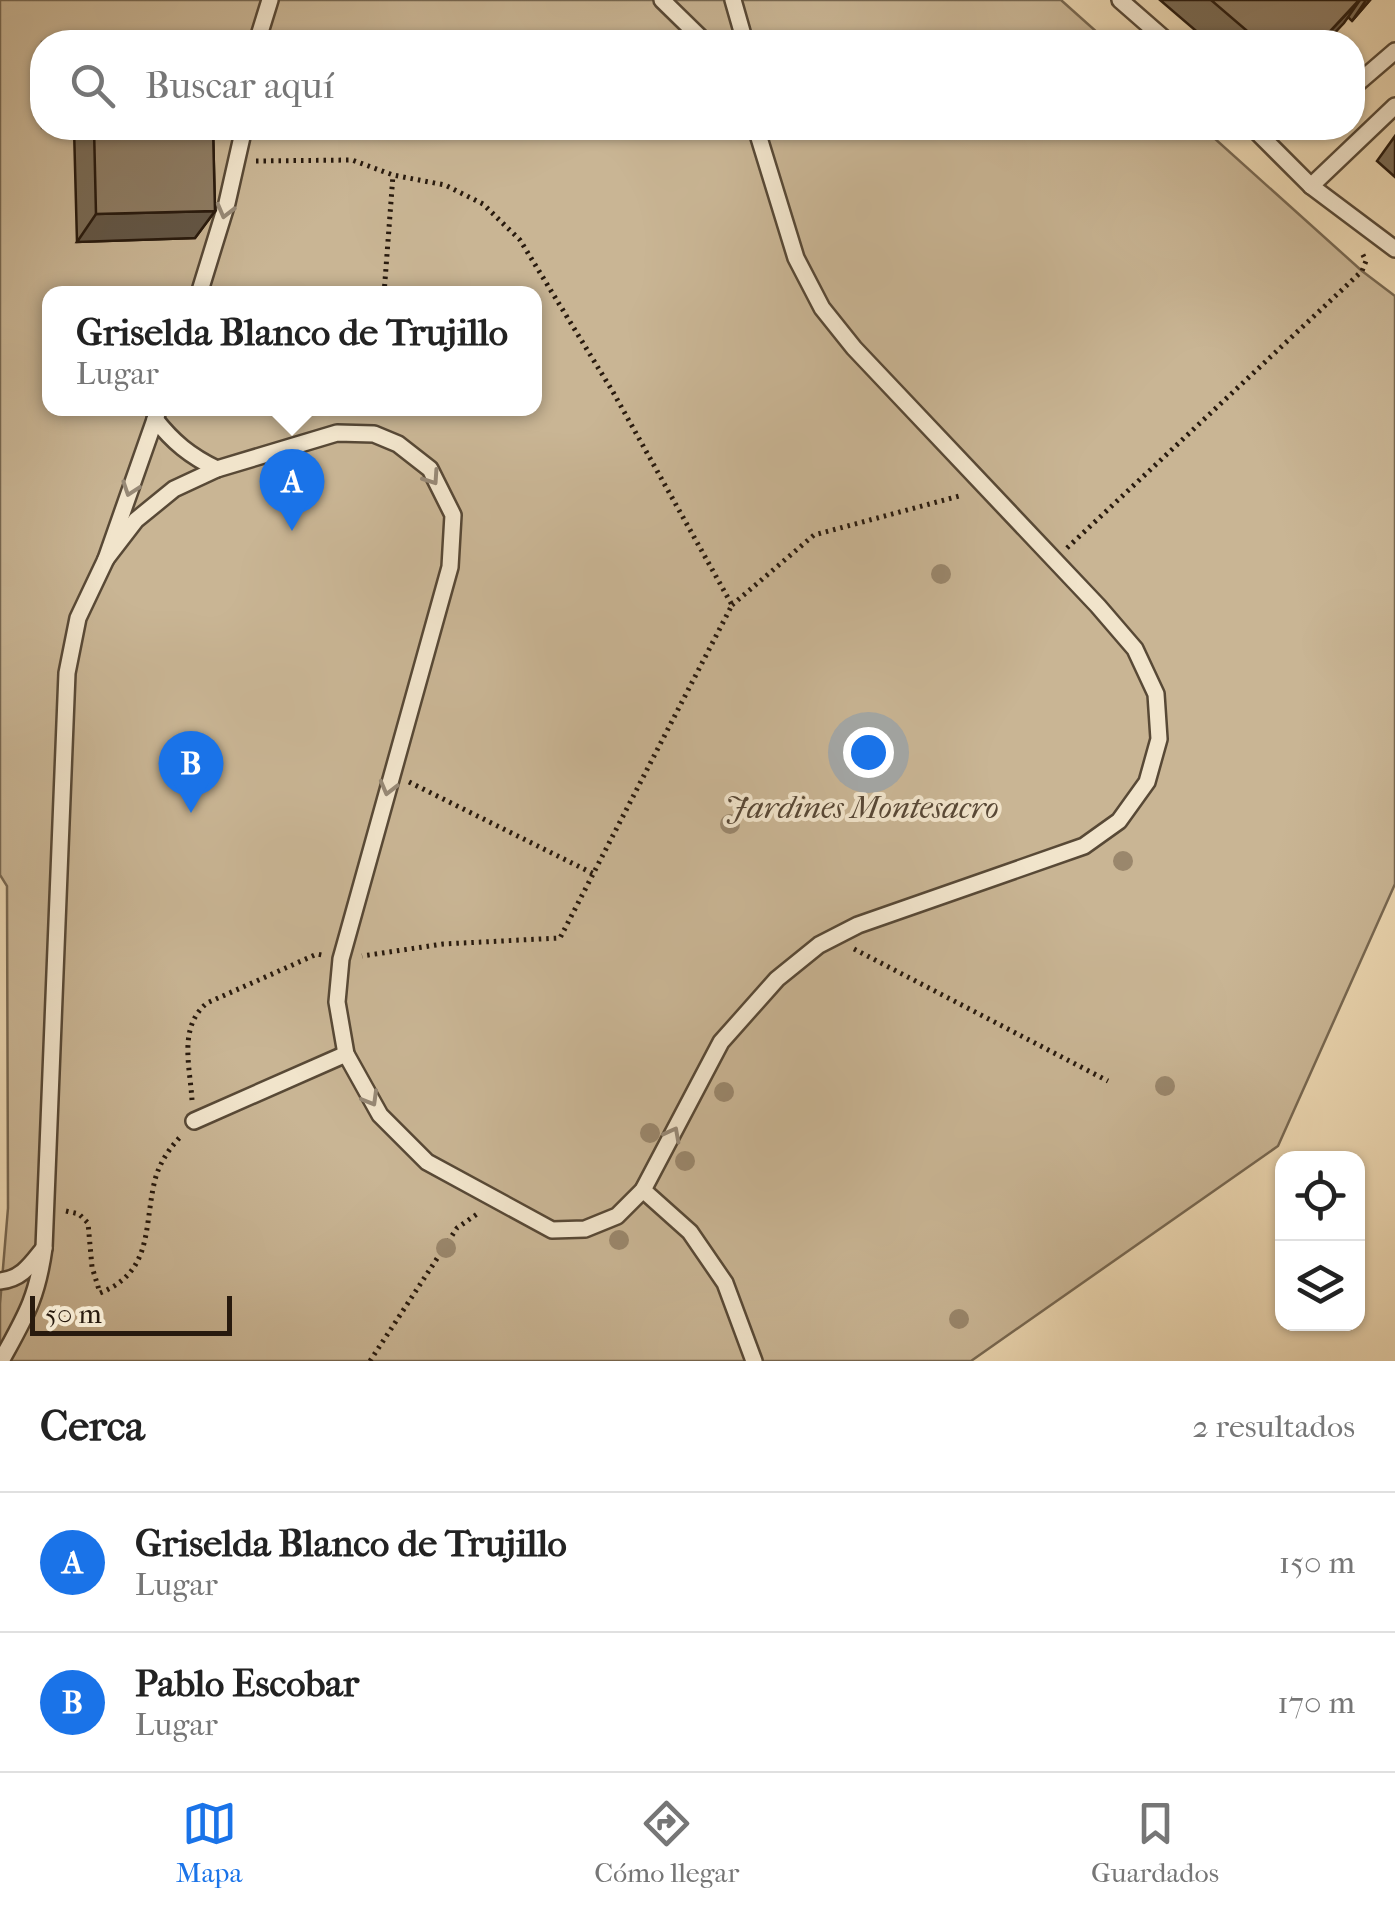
<!DOCTYPE html>
<html lang="es">
<head>
<meta charset="utf-8">
<style>
  :root { --surface:#fff; --page:#f6f6f6; --text:#222; --muted:#767676; --line:#e0e0e0; --accent:#1a73e8 }
  body { margin:0; font-family:"IM FELL French Canon",serif; background:var(--page); color:var(--text) }
  .controls { position:absolute; right:30px; bottom:30px; display:grid; overflow:hidden; border-radius:20px; box-shadow:0 2px 8px #0004 }
  .controls button { width:90px; height:90px; display:grid; place-items:center; padding:0; border:0; border-bottom:2px solid var(--line); background:var(--surface); color:var(--text); font:50px sans-serif }
  .scale { position:absolute; left:30px; bottom:25px; width:202px; box-sizing:border-box; padding-left:10px; border:5px solid #281a0e; border-top:0; font-size:28px; line-height:35px; white-space:nowrap; color:#281a0e; -webkit-text-stroke:8px #f1e4cb; paint-order:stroke }
  .you { position:absolute; left:868px; top:752px; width:35px; height:35px; margin:-25px; border:8px solid #fff; border-radius:50%; background:#1a73e8; box-shadow:0 0 0 15px #1a73e833 }
  .badge { display:grid; place-items:center; width:65px; height:65px; border-radius:50%; background:var(--accent); color:#fff; font-size:32px; font-weight:700 }
  .pin { position:absolute; translate:-50% -82px; filter:drop-shadow(0 2px 5px #0008) }
  .pin::after { content:''; position:absolute; top:52px; width:35px; height:30px; background:inherit; clip-path:polygon(0 0,100% 0,50% 100%) }
  .popup { position:absolute; left:42px; top:286px; width:500px; height:130px; box-sizing:border-box; display:grid; place-content:center; border-radius:20px; background:var(--surface); filter:drop-shadow(0 2px 8px #0005); font-size:32px; white-space:nowrap; color:var(--muted) }
  .popup b { font-size:38px; color:var(--text) }
  .popup::after { content:''; position:absolute; left:50%; top:100%; margin-left:-20px; border:20px solid transparent; border-top-color:var(--surface) }
  .list { margin:0; padding:0; list-style:none }
  h2 { display:flex; justify-content:space-between; align-items:center; height:130px; margin:0; padding:0 40px; font-size:42px }
  h2 small { font-size:32px; font-weight:400; color:var(--muted) }
  .list li { display:grid; grid-template-columns:65px 1fr auto; gap:30px; align-items:center; box-sizing:border-box; height:140px; padding:0 40px; border-top:2px solid var(--line) }
  .list b { display:block; font-size:38px; white-space:nowrap }
  .list p { margin:0; font-size:32px; white-space:nowrap; color:var(--muted) }
  .list em { font-size:32px; font-style:normal; color:var(--muted) }
  .icon { flex:none; width:55px; height:55px; fill:none; stroke:currentColor; stroke-width:2; stroke-linecap:round; stroke-linejoin:round }
  .map { position:relative; flex:none; width:1395px; height:1361px; overflow:hidden }
  .search { position:absolute; background:var(--surface); box-shadow:0 2px 8px #0004; left:30px; right:30px; top:30px; height:110px; display:flex; align-items:center; gap:25px; box-sizing:border-box; padding:0 35px; border-radius:40px; color:var(--muted); font-size:38px }
  .sheet { height:410px; background:var(--surface) }
  nav { display:flex; justify-content:space-around; align-items:center; box-sizing:border-box; height:140px; border-top:2px solid var(--line); background:var(--surface); font-size:28px; color:var(--muted) }
  nav a { display:grid; justify-items:center; gap:5px }
  nav .on { color:var(--accent) }
  .map>svg:first-child { display:block }
  .green { fill:#c9b594; stroke:#786851; stroke-width:2.5; fill-rule:evenodd }
  .lines { fill:none; stroke-linecap:round; stroke-linejoin:round }
  .service-casing { stroke:#584936; stroke-width:20 }
  .path { stroke:#281a0e; stroke-width:5; stroke-dasharray:2.5 5; stroke-linecap:butt }
  .service { stroke:#f1e4cb; stroke-width:15 }
  .tree { fill:#9a876c }
  .wall { fill:#796a54; stroke:#281a0e; stroke-width:2.5 }
  .shaded-wall { fill:#635645; stroke:#281a0e; stroke-width:2.5 }
  .building { fill:#8d7b62; stroke:#281a0e; stroke-width:2.5 }
  .oneway { stroke:#978976 }
  .labels { text-anchor:middle; stroke-width:8; stroke-linejoin:round; paint-order:stroke }
  .park-label { font-size:32px; font-style:italic; fill:#584836; stroke:#f1e4cb }
</style>
</head>
<body>
<div class="map">
<svg width="1395" height="1361" viewBox="0 0 1395 1361">
  <rect width="100%" height="100%" fill="#ead5af"/>
  <filter id="stains"><feTurbulence type="fractalNoise" baseFrequency=".002" numOctaves="4"/><feColorMatrix values="0 0 0 0 .2 0 0 0 0 .09 0 0 0 0 .02 0 0 0 .5 -.17"/></filter>
  <radialGradient id="worn" r=".72"><stop offset=".6" stop-color="#630" stop-opacity="0"/><stop offset="1" stop-color="#630" stop-opacity=".3"/></radialGradient>
  <path class="green" d="M0,0h1061l47,42h-1066v86h1161l159,143 33,25v588l-117,262 -307,215h-971v-57l8,-96 -1,-322 -7,-11zM49,294h485v114h-485z"/>
  <g class="lines">
    <defs>
      <g id="service">
        <polyline points="662,0 705,42"/>
        <polyline points="733,0 745,42"/>
        <polyline points="1120,0 1168,42"/>
        <polyline points="257,42 270,0"/>
        <polyline points="1352,88 1395,51"/>
        <polyline points="1253,128 1311,186 1395,249"/>
        <polyline points="1311,186 1395,106"/>
        <polyline points="199,294 227,203 244,128"/>
        <path d="M155,419c18,23 35,37 62,50"/>
        <polyline points="106,559 136,520 174,489 217,469 337,433 374,434 398,444 430,469 453,515 450,567 341,959 337,1002 346,1054 380,1115 427,1162 552,1230 585,1229 617,1216 643,1190 721,1042 777,979 819,945 858,925 1084,846 1119,821 1147,782 1159,739 1156,694 1135,649 1098,606 854,348 822,308 796,258 756,128"/>
        <polyline points="194,1121 346,1054"/>
        <polyline points="643,1190 690,1232 725,1283 754,1361"/>
        <path d="M0,1281c22,-2 31,-17 44,-33"/>
        <path d="M1,1361c24,-44 36,-62 43,-113l23,-575 11,-55 28,-59 53,-151"/>
      </g>
    </defs>
    <use href="#service" class="service-casing"/>
    <g class="path">
      <polyline points="256,161 352,160 393,175 445,185 483,204 520,240 613,392 732,605 560,938 443,944 362,956"/>
      <polyline points="384,294 393,175"/>
      <polyline points="1067,548 1362,271 1366,261 1362,253"/>
      <polyline points="732,605 814,535 963,495"/>
      <polyline points="409,782 594,874"/>
      <polyline points="854,949 1108,1081"/>
      <path d="M192,1100c-2,-34 -14,-73 15,-97l110,-49 5,1"/>
      <path d="M66,1211l13,3 9,9 4,44 8,26c52,-21 44,-63 54,-109 4,-19 14,-34 27,-48"/>
      <polyline points="370,1361 457,1228 480,1212"/>
    </g>
    <use href="#service" class="service"/>
  </g>
  <g class="tree">
    <circle cx="941" cy="574" r="10"/>
    <circle cx="730" cy="824" r="10"/>
    <circle cx="1123" cy="861" r="10"/>
    <circle cx="1165" cy="1086" r="10"/>
    <circle cx="724" cy="1092" r="10"/>
    <circle cx="650" cy="1133" r="10"/>
    <circle cx="685" cy="1161" r="10"/>
    <circle cx="619" cy="1240" r="10"/>
    <circle cx="446" cy="1248" r="10"/>
    <circle cx="959" cy="1319" r="10"/>
  </g>
  <g class="wall">
    <polygon points="1160,0 1370,0 1352,21 1348,17 1326,42 1209,42"/>
    <polygon points="74,128 213,128 215,211 195,238 77,242"/>
    <polygon points="1395,136 1395,177 1377,161"/>
  </g>
  <g class="shaded-wall">
    <polygon points="1360,0 1344,23 1326,42 1320,42"/>
    <polygon points="1366,0 1370,0 1352,21"/>
    <polygon points="215,211 195,238 77,242 96,214"/>
  </g>
  <g class="building">
    <polygon points="1211,0 1359,0 1320,42 1260,42"/>
    <polygon points="94,128 213,128 215,211 96,214"/>
  </g>
  <defs><path id="oneway-chevron" d="M-2-3.5L2.5 0L-2 3.5" fill="none" stroke-width="1.6" stroke-linecap="round" stroke-linejoin="round" transform="scale(2.5)"/></defs>
  <g class="oneway">
    <use href="#oneway-chevron" transform="translate(225 211) rotate(105)"/>
    <use href="#oneway-chevron" transform="translate(432 478) rotate(56)"/>
    <use href="#oneway-chevron" transform="translate(130 489) rotate(109)"/>
    <use href="#oneway-chevron" transform="translate(388 788) rotate(105)"/>
    <use href="#oneway-chevron" transform="translate(371 1099) rotate(60)"/>
    <use href="#oneway-chevron" transform="translate(673 1134) rotate(-62)"/>
  </g>
  <g class="labels">
    <g class="park-label">
      <text x="862" y="818">Jardines Montesacro</text>
    </g>
  </g>
  <rect width="100%" height="100%" filter="url(#stains)"/>
  <rect width="100%" height="100%" fill="url(#worn)"/>
</svg>
<div class="controls">
<button><svg class="icon" aria-label="locate" viewBox="0 0 24 24"><circle cx="12" cy="12" r="6"/><path d="M12 2v4M12 18v4M2 12h4M18 12h4"/></svg></button>
<button><svg class="icon" aria-label="layers" viewBox="0 0 24 24"><path d="M12 4l9 5-9 5-9-5zM3 14l9 5 9-5"/></svg></button>
</div>
<div class="scale">50 m</div>
<div class="you"></div>
<div class="pin badge" style="left:292px;top:531px">A</div>
<div class="popup"><b>Griselda Blanco de Trujillo</b>Lugar</div>
<div class="pin badge" style="left:191px;top:813px">B</div>
<div class="search"><svg class="icon" aria-label="search" viewBox="0 0 24 24"><circle cx="10" cy="10" r="6"/><path d="M15 15l6 6"/></svg>Buscar aquí</div>
</div>
<section class="sheet">
<h2>Cerca<small>2 resultados</small></h2>
<ul class="list">
<li><span class="badge">A</span><div><b>Griselda Blanco de Trujillo</b><p>Lugar</p></div><em>150 m</em></li>
<li><span class="badge">B</span><div><b>Pablo Escobar</b><p>Lugar</p></div><em>170 m</em></li>
</ul>
</section>
<nav>
<a class="on"><svg class="icon" aria-label="map" viewBox="0 0 24 24"><path d="M3 6l6-2 6 2 6-2v14l-6 2-6-2-6 2zM9 4v14M15 6v14"/></svg>Mapa</a>
<a><svg class="icon" aria-label="directions" viewBox="0 0 24 24"><path d="M12 3l9 9-9 9-9-9zM9 14v-3h6M13 9l2 2-2 2"/></svg>Cómo llegar</a>
<a><svg class="icon" aria-label="saved" viewBox="0 0 24 24"><path d="M7 4h10v16l-5-4-5 4z"/></svg>Guardados</a>
</nav>
</body>
</html>
